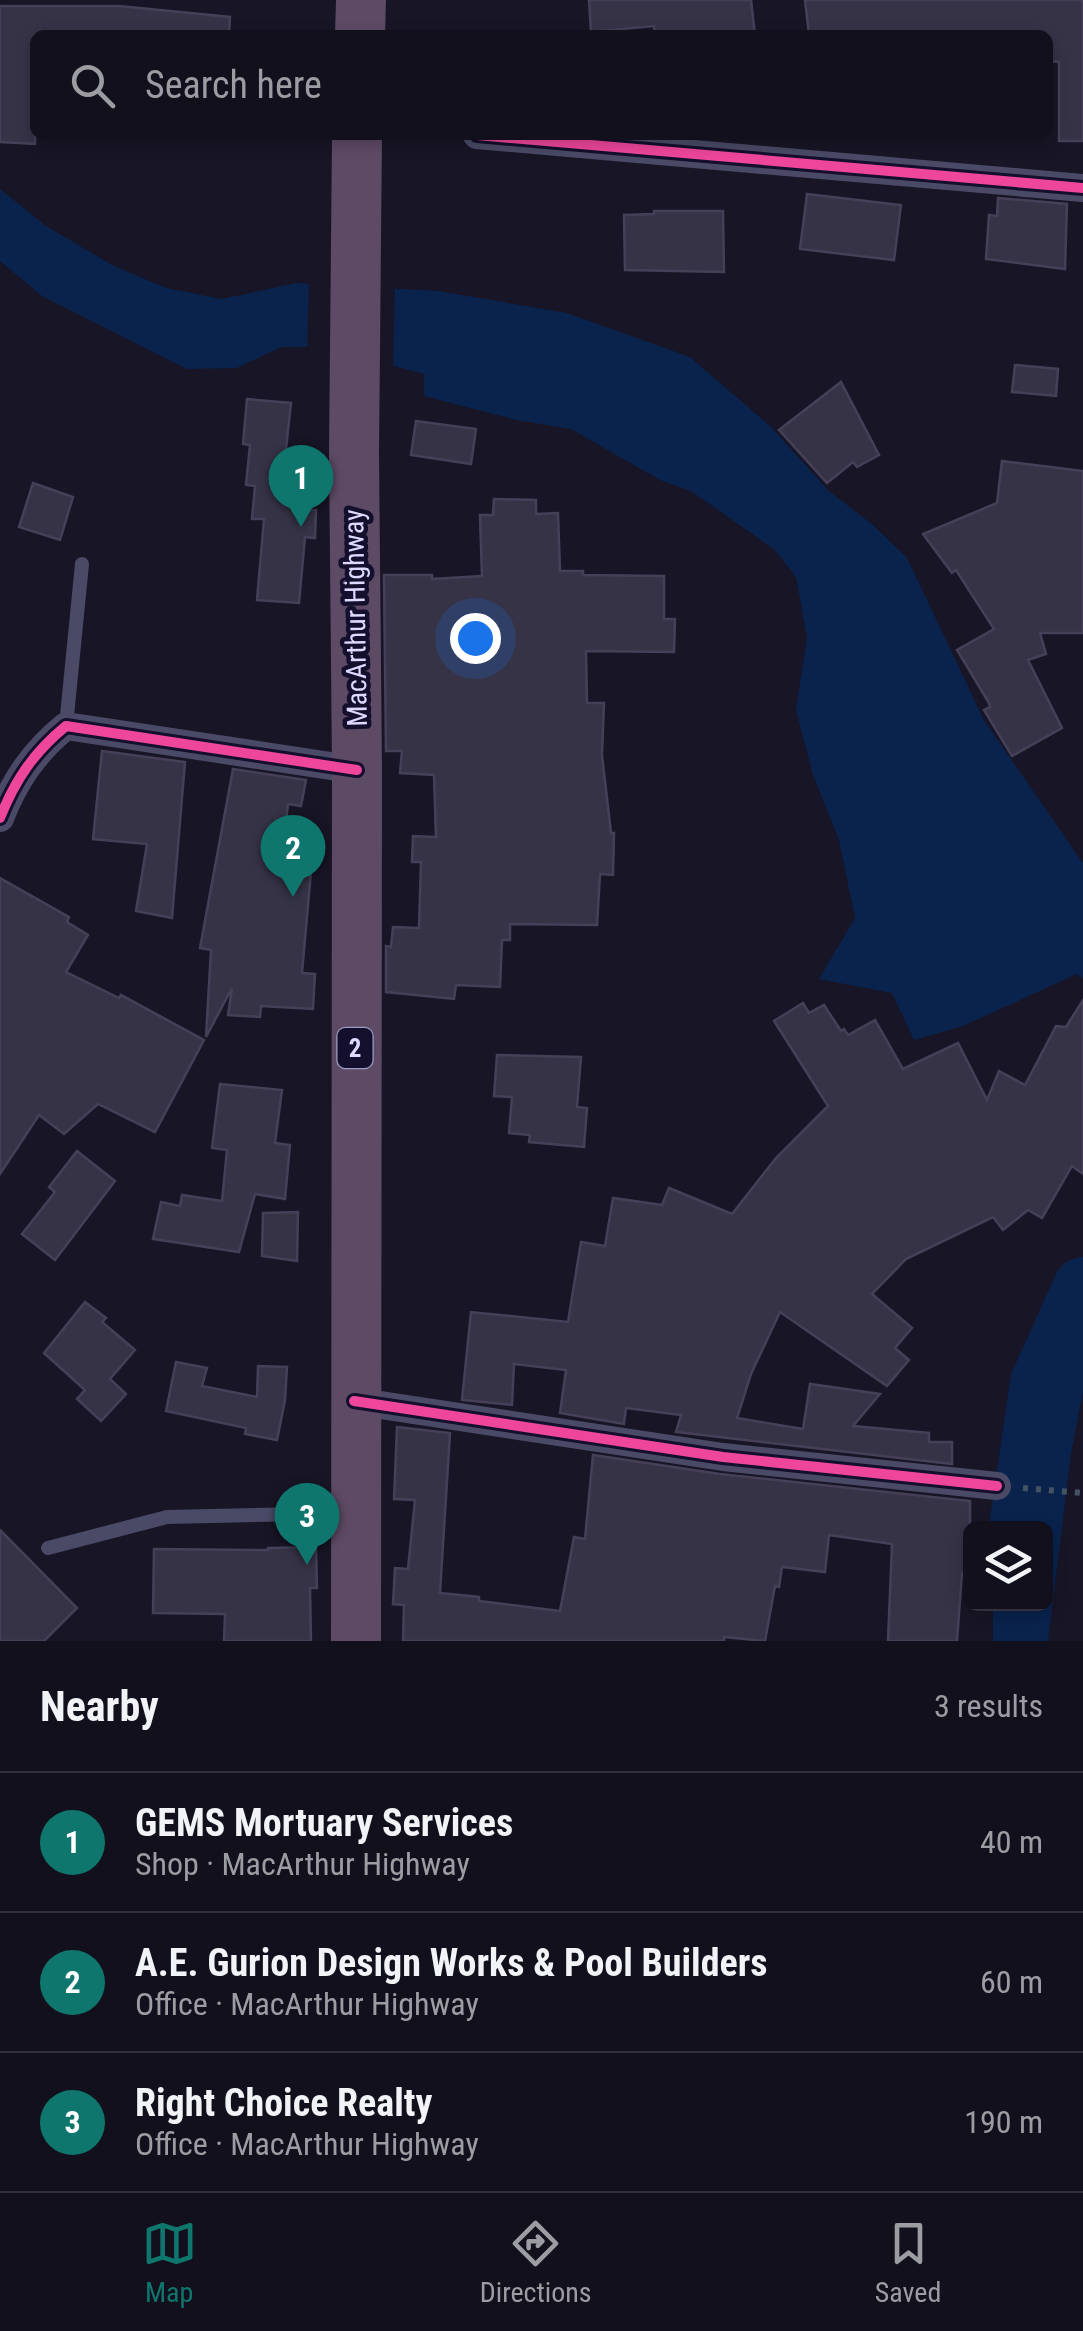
<!DOCTYPE html>
<html lang="en">
<head>
<meta charset="utf-8">
<style>
  :root { --surface:#12101c; --page:#1f1e29; --text:#f1f3f6; --muted:#9c9da3; --line:#31303b; --accent:#0f766e }
  body { margin:0; font-family:"Roboto Condensed",sans-serif; background:var(--page); color:var(--text) }
  .controls { position:absolute; right:30px; bottom:30px; display:grid; overflow:hidden; border-radius:15px; box-shadow:0 5px 15px #0003 }
  .controls button { width:90px; height:90px; display:grid; place-items:center; padding:0; border:0; border-bottom:2px solid var(--line); background:var(--surface); color:var(--text); font:50px sans-serif }
  .you { position:absolute; left:475px; top:638px; width:35px; height:35px; margin:-25px; border:8px solid #fff; border-radius:50%; background:#1a73e8; box-shadow:0 0 0 15px #1a73e833 }
  .badge { display:grid; place-items:center; width:65px; height:65px; border-radius:50%; background:var(--accent); color:#fff; font-size:32px; font-weight:700 }
  .pin { position:absolute; translate:-50% -82px; filter:drop-shadow(0 2px 5px #0008) }
  .pin::after { content:''; position:absolute; top:52px; width:35px; height:30px; background:inherit; clip-path:polygon(0 0,100% 0,50% 100%) }
  .list { margin:0; padding:0; list-style:none }
  h2 { display:flex; justify-content:space-between; align-items:center; height:130px; margin:0; padding:0 40px; font-size:42px }
  h2 small { font-size:32px; font-weight:400; color:var(--muted) }
  .list li { display:grid; grid-template-columns:65px 1fr auto; gap:30px; align-items:center; box-sizing:border-box; height:140px; padding:0 40px; border-top:2px solid var(--line) }
  .list b { display:block; font-size:38px; white-space:nowrap }
  .list p { margin:0; font-size:32px; white-space:nowrap; color:var(--muted) }
  .list em { font-size:32px; font-style:normal; color:var(--muted) }
  .icon { flex:none; width:55px; height:55px; fill:none; stroke:currentColor; stroke-width:2; stroke-linecap:round; stroke-linejoin:round }
  .map { position:relative; flex:none; width:1083px; height:1641px; overflow:hidden }
  .search { position:absolute; background:var(--surface); box-shadow:0 5px 15px #0003; left:30px; right:30px; top:30px; height:110px; display:flex; align-items:center; gap:25px; box-sizing:border-box; padding:0 35px; border-radius:15px; color:var(--muted); font-size:38px }
  .sheet { height:550px; background:var(--surface) }
  nav { display:flex; justify-content:space-around; align-items:center; box-sizing:border-box; height:140px; border-top:2px solid var(--line); background:var(--surface); font-size:28px; color:var(--muted) }
  nav a { display:grid; justify-items:center; gap:5px }
  nav .on { color:var(--accent) }
  .map>svg:first-child { display:block }
  .water { fill:#09234d }
  .pier { fill:#181526 }
  .lines { fill:none; stroke-linecap:round; stroke-linejoin:round }
  .river { stroke:#09234d; stroke-width:60 }
  .building { fill:#363347; stroke:#454058; stroke-width:2.5 }
  .path { stroke:#445364; stroke-width:6; stroke-dasharray:5 8; stroke-linecap:butt }
  .lane { stroke:#4a4a66; stroke-width:14 }
  .street { stroke:#4a4a66; stroke-width:28 }
  .highway { stroke:#5d4a65; stroke-width:50 }
  .cycleway-casing { stroke:#130f2c; stroke-width:16 }
  .cycleway { stroke:#ed469a; stroke-width:10 }
  .labels { text-anchor:middle; stroke-width:9; stroke-linejoin:round; paint-order:stroke }
  .shield { fill:#130f2c; stroke:#a09cc0; stroke-width:2.5 }
  .shield-label { font-size:25px; font-weight:bold; fill:#ddd9ff }
  .street-label { font-size:28px; fill:#ddd9ff; stroke:#130f2c }
</style>
</head>
<body>
<div class="map">
<svg width="1083" height="1641" viewBox="0 0 1083 1641">
  <rect width="100%" height="100%" fill="#181526"/>
  <g class="water">
    <polygon points="0,189 46,226 112,265 166,288 222,299 296,283 438,291 567,313 690,357 770,426 830,492 872,524 907,558 984,720 1083,863 1083,979 1077,974 963,1026 914,1040 892,993 819,979 855,918 839,840 813,775 796,710 807,638 796,577 775,550 691,491 660,480 571,429 517,420 424,396 424,374 322,347 281,347 237,368 187,369 42,296 0,261"/>
    <polygon points="1083,1286 1083,1392 1071,1453 1048,1641 993,1641 993,1604 1046,1604 1046,1528 998,1528 1048,1359"/>
  </g>
  <polygon class="pier" points="309,279 395,284 393,371 322,352 307,352"/>
  <g class="lines">
    <polyline class="river" points="1019,1528 1040,1383 1083,1287"/>
  </g>
  <g class="building">
    <polygon points="589,0 751,0 755,35 655,35 654,26 591,32"/>
    <polygon points="805,0 1083,0 1083,141 1059,141 1059,62 1048,61 1048,35 809,35"/>
    <polygon points="0,6 119,6 230,17 229,35 35,35 35,144 0,142"/>
    <polygon points="807,194 901,205 894,260 800,249"/>
    <polygon points="998,198 1067,204 1065,269 986,259 989,215 997,216"/>
    <polygon points="654,211 723,211 724,272 625,270 624,215 654,214"/>
    <polygon points="1015,365 1058,369 1056,396 1012,392"/>
    <polygon points="841,382 879,455 857,467 853,462 827,483 779,430"/>
    <polygon points="247,399 291,403 285,458 302,459 298,510 316,510 315,538 305,537 299,603 257,600 264,519 252,519 255,486 246,485 250,445 243,444"/>
    <polygon points="416,421 476,429 471,464 411,455"/>
    <polygon points="1002,461 1083,471 1083,633 1040,633 1046,654 1028,660 1062,728 1012,756 984,710 990,707 989,703 957,650 994,629 956,570 952,573 923,534 997,503"/>
    <polygon points="33,483 73,497 60,540 19,527"/>
    <polygon points="494,499 536,500 536,514 558,513 560,571 583,571 583,575 664,576 664,619 675,619 674,652 586,651 587,703 604,703 602,755 611,833 614,833 613,875 600,874 597,925 510,924 510,940 502,940 500,987 456,985 454,999 386,992 386,946 391,947 393,927 419,928 421,862 412,862 413,836 436,837 434,775 400,773 402,751 386,751 384,575 432,575 432,579 482,576 480,515 493,515"/>
    <polygon points="102,751 185,762 172,918 136,911 147,844 93,839"/>
    <polygon points="233,769 306,780 301,806 288,804 280,869 311,871 302,973 315,974 313,1009 261,1006 260,1017 228,1015 232,988 206,1037 211,950 200,948"/>
    <polygon points="0,878 69,917 67,922 88,935 66,972 119,998 121,995 204,1040 155,1132 98,1104 64,1134 39,1115 0,1174"/>
    <polygon points="1083,1000 1083,1174 1072,1166 1042,1218 1028,1210 1003,1230 993,1217 906,1259 872,1294 912,1328 895,1348 909,1360 887,1386 780,1312 751,1374 737,1418 803,1429 810,1384 880,1394 853,1426 929,1433 929,1442 952,1442 952,1464 676,1432 681,1415 626,1408 624,1424 560,1413 566,1370 514,1364 512,1405 462,1400 471,1312 568,1322 581,1242 605,1246 613,1198 662,1205 669,1188 732,1214 776,1158 828,1106 774,1021 803,1003 809,1013 824,1005 841,1031 844,1029 848,1035 875,1020 903,1069 958,1043 987,1100 999,1071 1025,1085 1056,1026 1066,1027"/>
    <polygon points="497,1055 581,1057 577,1107 587,1108 584,1147 529,1142 530,1135 509,1133 512,1097 494,1096"/>
    <polygon points="220,1084 282,1090 275,1143 290,1145 285,1199 255,1194 239,1252 153,1239 161,1202 180,1206 182,1195 222,1201 227,1150 212,1148"/>
    <polygon points="77,1151 115,1181 55,1260 22,1234 55,1192 49,1187"/>
    <polygon points="298,1212 297,1261 262,1256 263,1213"/>
    <polygon points="85,1302 106,1318 102,1322 135,1350 110,1379 126,1394 101,1421 77,1399 85,1390 44,1353"/>
    <polygon points="176,1362 207,1368 202,1386 257,1397 258,1366 287,1367 285,1400 277,1440 245,1434 246,1428 166,1411"/>
    <polygon points="397,1427 450,1433 440,1593 479,1597 479,1601 560,1611 574,1537 585,1539 593,1455 720,1474 970,1501 970,1574 962,1573 957,1641 888,1641 892,1544 829,1535 825,1572 782,1567 779,1587 775,1586 765,1641 724,1637 724,1641 403,1641 404,1605 393,1604 395,1568 408,1569 415,1500 394,1499"/>
    <polygon points="0,1530 77,1608 44,1641 0,1641"/>
    <polygon points="316,1547 317,1588 310,1588 311,1641 224,1641 225,1614 153,1613 154,1549 268,1550 268,1548"/>
  </g>
  <g class="lines">
    <polyline class="path" points="1023,1488 1083,1493"/>
    <g class="lane">
      <polyline points="66,726 82,564"/>
      <polyline points="48,1548 167,1517 348,1513"/>
    </g>
    <g class="street">
      <polyline points="477,135 1083,188"/>
      <path d="M0,818c15,-38 34,-66 66,-92l291,44"/>
      <polyline points="354,1401 723,1457 997,1486"/>
    </g>
    <g class="highway">
      <polyline points="360,35 361,0"/>
      <polyline points="356,1641 357,770 354,454 357,135"/>
    </g>
    <defs>
      <g id="cycleway">
        <polyline points="477,135 1083,188"/>
        <path d="M0,818c15,-38 34,-66 66,-92l291,44"/>
        <polyline points="354,1401 723,1457 997,1486"/>
      </g>
    </defs>
    <use href="#cycleway" class="cycleway-casing"/>
    <use href="#cycleway" class="cycleway"/>
  </g>
  <g class="labels">
    <rect class="shield" x="337.5" y="1028" width="35" height="40" rx="8"/>
    <g class="shield-label">
      <text x="355" y="1057">2</text>
    </g>
    <g class="street-label">
      <text transform="translate(355 618) rotate(-91)" y="10">MacArthur Highway</text>
    </g>
  </g>
</svg>
<div class="controls">
<button><svg class="icon" aria-label="layers" viewBox="0 0 24 24"><path d="M12 4l9 5-9 5-9-5zM3 14l9 5 9-5"/></svg></button>
</div>
<div class="you"></div>
<div class="pin badge" style="left:301px;top:527px">1</div>
<div class="pin badge" style="left:293px;top:897px">2</div>
<div class="pin badge" style="left:307px;top:1565px">3</div>
<div class="search"><svg class="icon" aria-label="search" viewBox="0 0 24 24"><circle cx="10" cy="10" r="6"/><path d="M15 15l6 6"/></svg>Search here</div>
</div>
<section class="sheet">
<h2>Nearby<small>3 results</small></h2>
<ul class="list">
<li><span class="badge">1</span><div><b>GEMS Mortuary Services</b><p>Shop · MacArthur Highway</p></div><em>40 m</em></li>
<li><span class="badge">2</span><div><b>A.E. Gurion Design Works &amp; Pool Builders</b><p>Office · MacArthur Highway</p></div><em>60 m</em></li>
<li><span class="badge">3</span><div><b>Right Choice Realty</b><p>Office · MacArthur Highway</p></div><em>190 m</em></li>
</ul>
</section>
<nav>
<a class="on"><svg class="icon" aria-label="map" viewBox="0 0 24 24"><path d="M3 6l6-2 6 2 6-2v14l-6 2-6-2-6 2zM9 4v14M15 6v14"/></svg>Map</a>
<a><svg class="icon" aria-label="directions" viewBox="0 0 24 24"><path d="M12 3l9 9-9 9-9-9zM9 14v-3h6M13 9l2 2-2 2"/></svg>Directions</a>
<a><svg class="icon" aria-label="saved" viewBox="0 0 24 24"><path d="M7 4h10v16l-5-4-5 4z"/></svg>Saved</a>
</nav>
</body>
</html>
